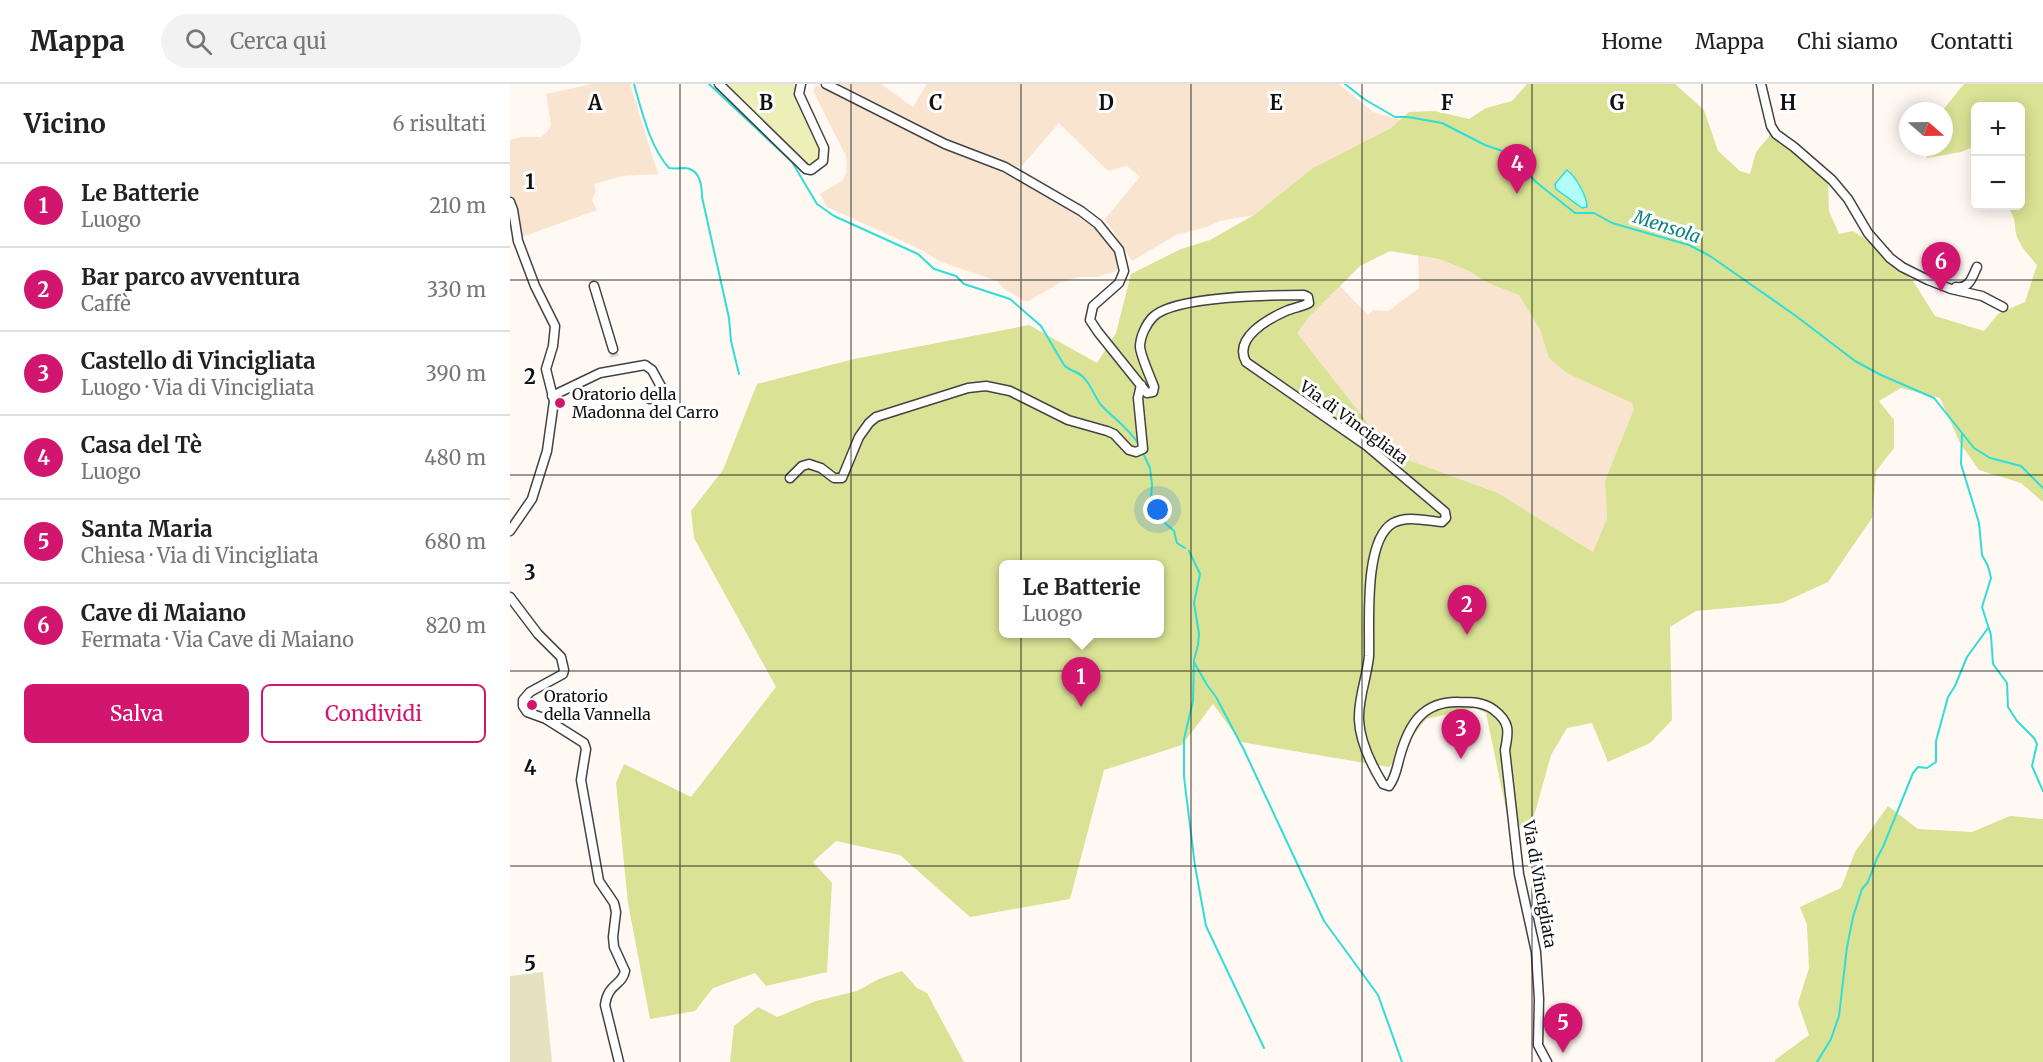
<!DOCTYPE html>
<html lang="it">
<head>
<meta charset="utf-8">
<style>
  :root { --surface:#fff; --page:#f2f2f2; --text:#222; --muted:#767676; --line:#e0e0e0; --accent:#d21670 }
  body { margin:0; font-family:Merriweather,serif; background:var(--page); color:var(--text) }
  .controls { position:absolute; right:18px; top:18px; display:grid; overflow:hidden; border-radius:9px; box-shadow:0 3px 15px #0003 }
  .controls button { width:54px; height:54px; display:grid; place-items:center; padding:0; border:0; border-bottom:2px solid var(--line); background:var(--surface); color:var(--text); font:30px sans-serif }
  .compass { position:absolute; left:1389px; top:18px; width:54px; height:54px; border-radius:50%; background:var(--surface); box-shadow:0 3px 15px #0003; rotate:110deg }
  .you { position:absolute; left:648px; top:426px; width:21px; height:21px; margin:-15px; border:4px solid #fff; border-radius:50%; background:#1a73e8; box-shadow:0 0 0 9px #1a73e833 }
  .badge { display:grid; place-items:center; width:39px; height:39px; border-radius:50%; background:var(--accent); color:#fff; font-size:20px; font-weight:700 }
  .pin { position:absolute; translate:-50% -50px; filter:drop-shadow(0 2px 3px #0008) }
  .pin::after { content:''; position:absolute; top:32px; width:21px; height:18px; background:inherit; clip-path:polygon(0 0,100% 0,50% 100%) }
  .popup { position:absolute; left:489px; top:476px; width:165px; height:78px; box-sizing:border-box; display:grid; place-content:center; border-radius:9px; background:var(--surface); filter:drop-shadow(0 2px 4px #0005); font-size:20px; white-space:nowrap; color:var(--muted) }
  .popup b { font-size:22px; color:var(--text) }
  .popup::after { content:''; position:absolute; left:50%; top:100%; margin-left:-12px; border:12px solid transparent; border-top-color:var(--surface) }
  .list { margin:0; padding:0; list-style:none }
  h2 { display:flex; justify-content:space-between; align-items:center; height:78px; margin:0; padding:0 24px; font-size:26px }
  h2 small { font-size:20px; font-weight:400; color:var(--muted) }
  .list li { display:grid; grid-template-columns:39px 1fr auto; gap:18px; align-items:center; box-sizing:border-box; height:84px; padding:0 24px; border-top:2px solid var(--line) }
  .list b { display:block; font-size:22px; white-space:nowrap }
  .list p { margin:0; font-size:20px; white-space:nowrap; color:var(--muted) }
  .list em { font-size:20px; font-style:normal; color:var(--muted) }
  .actions { display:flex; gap:12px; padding:18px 24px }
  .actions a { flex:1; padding:14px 0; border:2px solid var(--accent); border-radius:9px; text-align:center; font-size:21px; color:var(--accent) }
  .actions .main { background:var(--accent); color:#fff }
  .icon { flex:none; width:33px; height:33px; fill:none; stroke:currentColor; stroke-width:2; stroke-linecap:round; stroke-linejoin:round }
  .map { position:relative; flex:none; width:1533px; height:978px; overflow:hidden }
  header { display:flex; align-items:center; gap:36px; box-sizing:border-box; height:84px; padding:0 30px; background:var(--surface); border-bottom:2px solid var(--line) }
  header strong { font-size:28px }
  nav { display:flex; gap:33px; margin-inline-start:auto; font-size:21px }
  .search { width:420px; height:54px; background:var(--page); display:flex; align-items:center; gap:15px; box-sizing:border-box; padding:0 21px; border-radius:33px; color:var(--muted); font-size:22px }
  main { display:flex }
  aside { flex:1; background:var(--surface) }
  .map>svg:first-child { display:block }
  .farmland { fill:#f9e4cf }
  .green { fill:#ecefb7 }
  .forest { fill:#d9e295; fill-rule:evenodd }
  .cemetery { fill:#e6e2c0 }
  .water { fill:#b1fdf9; stroke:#30ddd8; stroke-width:1.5 }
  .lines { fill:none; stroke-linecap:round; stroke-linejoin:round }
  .stream { stroke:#30ddd8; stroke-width:2 }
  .minor-tunnel { stroke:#dbd5d1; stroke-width:8; stroke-dasharray:8 4; stroke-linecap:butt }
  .minor-casing { stroke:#434343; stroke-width:11 }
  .minor { stroke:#fff; stroke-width:8 }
  .grid { fill:none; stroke:#101010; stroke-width:1.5; stroke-opacity:0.55 }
  .poi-dot { fill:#d21670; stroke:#fff; stroke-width:2 }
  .labels { text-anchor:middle; stroke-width:6; stroke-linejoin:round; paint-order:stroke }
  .poi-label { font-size:16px; fill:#101010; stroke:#fff; text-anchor:start }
  .street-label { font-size:16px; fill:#101010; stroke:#fff }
  .water-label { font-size:18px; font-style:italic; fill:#0b8182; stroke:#fff }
  .grid-label { font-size:20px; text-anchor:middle; font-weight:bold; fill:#101010; stroke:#fff; stroke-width:6; stroke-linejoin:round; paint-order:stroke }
</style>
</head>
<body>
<header>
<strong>Mappa</strong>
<div class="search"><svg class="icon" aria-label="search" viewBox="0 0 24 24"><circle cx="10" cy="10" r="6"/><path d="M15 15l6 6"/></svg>Cerca qui</div>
<nav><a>Home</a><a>Mappa</a><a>Chi siamo</a><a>Contatti</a></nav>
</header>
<main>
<aside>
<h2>Vicino<small>6 risultati</small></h2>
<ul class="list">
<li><span class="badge">1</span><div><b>Le Batterie</b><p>Luogo</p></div><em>210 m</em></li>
<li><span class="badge">2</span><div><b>Bar parco avventura</b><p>Caffè</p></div><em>330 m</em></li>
<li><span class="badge">3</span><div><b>Castello di Vincigliata</b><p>Luogo · Via di Vincigliata</p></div><em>390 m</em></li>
<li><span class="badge">4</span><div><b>Casa del Tè</b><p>Luogo</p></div><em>480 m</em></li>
<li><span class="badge">5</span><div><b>Santa Maria</b><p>Chiesa · Via di Vincigliata</p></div><em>680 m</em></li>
<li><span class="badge">6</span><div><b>Cave di Maiano</b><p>Fermata · Via Cave di Maiano</p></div><em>820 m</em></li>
</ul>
<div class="actions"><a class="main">Salva</a><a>Condividi</a></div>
</aside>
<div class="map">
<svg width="1533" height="978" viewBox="0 0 1533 978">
  <rect width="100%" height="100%" fill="#fff8f3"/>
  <g class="farmland">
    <polygon points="82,0 120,0 148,90 112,92 84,100 86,107 82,116 87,126 12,153 8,130 0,110 0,56 11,53 31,53 37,48 41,41 36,10"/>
    <polygon points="328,0 371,0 403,23 417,0 829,0 863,28 890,36 881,44 803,84 744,131 710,137 697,143 666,151 622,177 595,135 630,93 617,82 598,87 549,39 510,84 451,63"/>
    <polygon points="308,2 420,58 507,95 558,125 581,140 601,161 609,178 607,187 586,193 570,193 551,198 517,218 494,205 487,197 431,178 408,164 317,123 310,110 333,96 337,87 336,72 304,9 304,4"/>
    <polygon points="908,172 929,175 957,186 978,199 1009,211 1030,246 1039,274 1122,319 1125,325 1095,397 1097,434 1083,468 988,409 898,376 864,347 786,249 799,233 830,202 858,231 863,226 878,227 909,204"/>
  </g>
  <polygon class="green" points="213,0 284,0 311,68 311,76 298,83"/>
  <g class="forest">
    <path d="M1017,0h148l29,26 14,41 22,20 10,3 6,-22 15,-18 57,47 1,30 10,23 14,-3 19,12 41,38 22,35 49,15 14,-17 27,-12 12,-37c-6,-7 -14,-15 -18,-24 -7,-12 0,-23 -13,-35h14v-100h-44l-1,40 -14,6 -34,6v-11h17v-36h-2l22,-27h79v418l-22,-19 -42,-13 -19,-27 -20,-45 -39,-10 -22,13 15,19v28l-18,23 -4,47 -44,64 -46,21 -86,8 -26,16 2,93 -22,23 -42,19 -16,-39 -25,5 -16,27 -19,68 -22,6 -24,-116 -11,-5 -49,11 -37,48 -148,-25 -28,-38 -31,41 -78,25 -34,129 -100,18 -70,-62 -64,-14 -23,21 19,21 -5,89 -61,14 -11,-13 -42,15 -18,23 -45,8 -22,-116 -12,-120 8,-19 67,33 85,-110 -82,-149 -3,-27 32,-41 34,-86 97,-25 175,-34 68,38 19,-30 15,-59 50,-25 29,-9 44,-25 59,-47 78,-40 18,-16 26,-1 34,8 17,-11 26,-7zM880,167l49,8 28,11 21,13 31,12 21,35 9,28 18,15 65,30 2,6 -29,72 2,37 -14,34 -95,-59 -90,-33 -34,-29 -77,-98 12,-16 51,-51zM493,480h156v70h-156z"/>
    <polygon points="1378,722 1408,745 1462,748 1500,732 1533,735 1533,978 1265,978 1265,976 1299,951 1288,919 1299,884 1297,841 1290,823 1331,804 1345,768"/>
    <polygon points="392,887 407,904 417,909 454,978 220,978 224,942 248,923 267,933 306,917 347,907 369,895"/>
  </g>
  <polygon class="cemetery" points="33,888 42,978 0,978 0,892"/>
  <path class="water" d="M1057,86c9,7 20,26 20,37l-5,1 -26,-19 -1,-5z"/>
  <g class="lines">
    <g class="stream">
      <path d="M124,0c8,28 16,63 35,84 6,1 10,0 16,0 15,1 17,17 17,29l27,121 2,23 8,33"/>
      <path d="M199,0l83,78 25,42 17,12 84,38 16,15 22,7 8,8 46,15 31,27 23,39c5,6 14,6 19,12 8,7 11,19 18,28 14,15 27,22 39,41"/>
      <polyline points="835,0 854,15 885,33 898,33 932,39 975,61 998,69 1026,98 1065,129 1084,129 1102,139 1179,161 1200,172 1286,232 1345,277 1371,291 1424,314 1464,364 1480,374 1511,382 1533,404"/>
      <polyline points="1452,350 1451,380 1469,439 1472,471 1478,482 1481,494 1472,523 1481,551 1483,580 1497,599 1498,623 1507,637 1524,654 1527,660 1522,682 1533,707"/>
      <polyline points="632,367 640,384 642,401 641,413 655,439 664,447 667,459 675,464"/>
      <polyline points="679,467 690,490 684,519 689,550 688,561 684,576 683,617 674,655 674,693 685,782 696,842 754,964"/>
      <polyline points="684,578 697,601 706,613 734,666 814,837 868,911 892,978"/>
      <polyline points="1307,978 1321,955 1329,932 1337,863 1343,833 1352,805 1358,798 1367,774 1373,763 1403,689 1408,683 1417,684 1426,678 1426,657 1438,613 1445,602 1457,573 1478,544"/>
    </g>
    <polyline class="minor-tunnel" points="103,265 105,274"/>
    <defs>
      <g id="minor">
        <polyline points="209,0 296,85 301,86 313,77 314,64 289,10 291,0"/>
        <path d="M316,0l119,60 60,23 76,44 17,13 21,26 5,21 -5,12 -26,23 -3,14 8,12 49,61 6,-1 1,-5c-4,-11 -13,-30 -14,-40 0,-10 6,-23 13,-30 21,-21 120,-22 151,-22l4,2 1,6c-8,4 -16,5 -23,8 -18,8 -53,27 -40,51l121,84 78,66 1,6 -4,4c-15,-1 -35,-7 -49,1 -30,17 -23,103 -24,133 -2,22 -11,42 -10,64 1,22 13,46 24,64l6,2c7,-9 8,-20 11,-30 9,-32 23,-55 59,-54 12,0 25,0 35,8 16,12 15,21 11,40l14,124 17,78 3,47 -1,46 9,17"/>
        <polyline points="1251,0 1261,42 1266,50 1284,63 1322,96 1338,115 1358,149 1380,174 1392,183 1418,196 1441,205 1472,212 1493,223"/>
        <polyline points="0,118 3,126 8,157 25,202 45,242 43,262 36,285 44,317 37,367 22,415 0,447"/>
        <polyline points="84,202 103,265"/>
        <path d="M1446,203c14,2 16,-10 21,-20"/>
        <polyline points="42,312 90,289 135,281 142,286 154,308 140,315"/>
        <polyline points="280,394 292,382 299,380 311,384 324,394 332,394 349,353 359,339 366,333 458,304 476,302 500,307 558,336 597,347 604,350 619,366 626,368 633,365 628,314 631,301"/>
        <path d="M0,513l28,37 23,23 3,13 -1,4 -33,18 -7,8v6l4,6 19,7 38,24 2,6 -5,31 18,101 15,22 2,9 -3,25 1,10 11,24c-3,15 -17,12 -20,34l14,57"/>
      </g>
    </defs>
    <use href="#minor" class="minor-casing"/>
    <use href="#minor" class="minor"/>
  </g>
  <path class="grid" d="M170,0v978M341,0v978M511,0v978M681,0v978M852,0v978M1022,0v978M1192,0v978M1363,0v978M0,196h1533M0,391h1533M0,587h1533M0,782h1533"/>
  <g class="poi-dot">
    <circle cx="50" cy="319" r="6"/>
    <circle cx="22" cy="621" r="6"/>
  </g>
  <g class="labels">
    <g class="poi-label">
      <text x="62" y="316">Oratorio della<tspan x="62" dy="18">Madonna del Carro</tspan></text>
      <text x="34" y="618">Oratorio<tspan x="34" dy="18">della Vannella</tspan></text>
    </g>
    <g class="street-label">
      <text transform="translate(844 338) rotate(36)" y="6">Via di Vincigliata</text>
      <text transform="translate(1030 800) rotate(80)" y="6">Via di Vincigliata</text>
    </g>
    <g class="water-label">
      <text transform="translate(1157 143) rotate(18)" y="6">Mensola</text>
    </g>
  </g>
  <g class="grid-label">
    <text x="85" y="26">A</text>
    <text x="256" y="26">B</text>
    <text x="426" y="26">C</text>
    <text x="596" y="26">D</text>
    <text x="766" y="26">E</text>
    <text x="937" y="26">F</text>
    <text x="1107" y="26">G</text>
    <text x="1278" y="26">H</text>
    <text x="20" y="105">1</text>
    <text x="20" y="300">2</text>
    <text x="20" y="496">3</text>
    <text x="20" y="691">4</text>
    <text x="20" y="887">5</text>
  </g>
</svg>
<div class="controls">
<button>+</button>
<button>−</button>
</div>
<svg class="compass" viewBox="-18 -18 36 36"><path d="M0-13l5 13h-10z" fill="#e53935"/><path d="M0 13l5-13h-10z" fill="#767676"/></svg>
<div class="you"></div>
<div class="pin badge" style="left:571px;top:623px">1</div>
<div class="popup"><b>Le Batterie</b>Luogo</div>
<div class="pin badge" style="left:957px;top:551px">2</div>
<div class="pin badge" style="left:951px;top:675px">3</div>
<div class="pin badge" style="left:1007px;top:110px">4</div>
<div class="pin badge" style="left:1053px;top:969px">5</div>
<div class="pin badge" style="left:1431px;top:208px">6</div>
</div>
</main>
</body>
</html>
